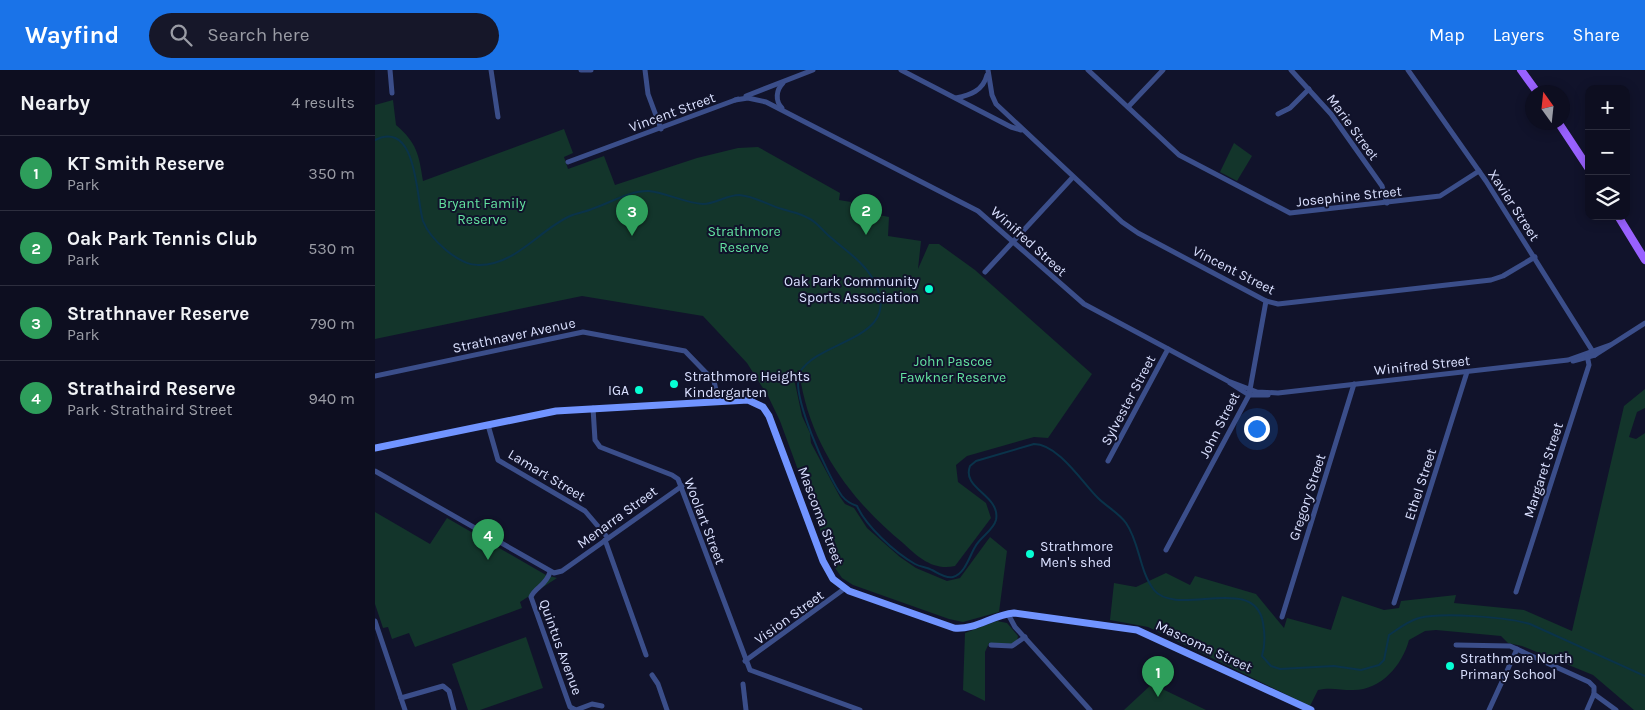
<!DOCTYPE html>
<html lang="en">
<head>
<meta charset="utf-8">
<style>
  :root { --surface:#0d0e20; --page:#161729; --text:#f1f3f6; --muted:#9a9ca5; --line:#2d2e3e; --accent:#1a73e8 }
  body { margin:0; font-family:Karla,sans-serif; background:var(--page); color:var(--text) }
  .controls { position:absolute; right:15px; top:15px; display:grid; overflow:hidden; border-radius:10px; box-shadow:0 2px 12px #0003 }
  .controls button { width:45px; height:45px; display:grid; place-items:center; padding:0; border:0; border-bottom:1px solid var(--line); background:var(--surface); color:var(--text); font:25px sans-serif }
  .compass { position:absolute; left:1150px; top:15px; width:45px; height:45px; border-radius:50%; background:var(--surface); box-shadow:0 2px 12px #0003; rotate:345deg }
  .you { position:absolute; left:881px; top:358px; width:18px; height:18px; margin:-12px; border:4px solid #fff; border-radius:50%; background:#1a73e8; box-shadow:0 0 0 8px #1a73e833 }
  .badge { display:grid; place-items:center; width:32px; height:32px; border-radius:50%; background:var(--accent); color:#fff; font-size:16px; font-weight:700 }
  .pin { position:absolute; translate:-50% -41px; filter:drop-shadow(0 1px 2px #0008) }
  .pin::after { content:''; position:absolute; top:26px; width:18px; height:15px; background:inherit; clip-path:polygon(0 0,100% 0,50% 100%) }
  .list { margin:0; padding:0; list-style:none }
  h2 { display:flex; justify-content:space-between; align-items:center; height:65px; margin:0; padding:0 20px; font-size:21px }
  h2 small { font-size:16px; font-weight:400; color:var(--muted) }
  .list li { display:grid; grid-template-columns:32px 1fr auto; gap:15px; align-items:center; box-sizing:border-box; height:75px; padding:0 20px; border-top:1px solid var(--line) }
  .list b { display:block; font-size:19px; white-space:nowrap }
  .list p { margin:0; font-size:16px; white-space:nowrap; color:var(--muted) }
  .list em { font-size:16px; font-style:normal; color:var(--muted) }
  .icon { flex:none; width:28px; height:28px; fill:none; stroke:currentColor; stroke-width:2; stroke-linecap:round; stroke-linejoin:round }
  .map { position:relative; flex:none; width:1270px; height:640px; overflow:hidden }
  header { display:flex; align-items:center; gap:30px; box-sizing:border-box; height:70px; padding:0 25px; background:var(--accent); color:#fff }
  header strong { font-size:24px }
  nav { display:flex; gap:28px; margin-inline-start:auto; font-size:18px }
  .search { width:350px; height:45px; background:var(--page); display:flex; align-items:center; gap:12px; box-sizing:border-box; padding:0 18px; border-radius:28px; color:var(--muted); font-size:19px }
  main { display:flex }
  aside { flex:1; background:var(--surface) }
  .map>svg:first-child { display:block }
  .green { fill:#13352b }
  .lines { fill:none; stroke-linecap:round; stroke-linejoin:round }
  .stream { stroke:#0a334a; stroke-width:2 }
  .street { stroke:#3b4e8a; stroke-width:5 }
  .secondary { stroke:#7194ff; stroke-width:7 }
  .primary { stroke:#9961ff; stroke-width:8 }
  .poi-dot { fill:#06ffd4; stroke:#11132b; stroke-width:2 }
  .labels { text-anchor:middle; stroke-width:4; stroke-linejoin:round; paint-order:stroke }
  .street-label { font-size:14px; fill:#dae0ff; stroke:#11132b }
  .park-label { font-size:14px; fill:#63e2a0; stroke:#11132b }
  .poi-label { font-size:14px; fill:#dae0ff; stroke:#11132b; text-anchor:start }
</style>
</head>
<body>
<header>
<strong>Wayfind</strong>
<div class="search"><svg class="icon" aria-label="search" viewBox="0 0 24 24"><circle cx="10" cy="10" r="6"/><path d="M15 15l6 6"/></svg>Search here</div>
<nav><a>Map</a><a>Layers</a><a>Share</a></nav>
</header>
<main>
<aside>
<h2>Nearby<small>4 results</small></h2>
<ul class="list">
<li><span class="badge" style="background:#2e9e5b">1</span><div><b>KT Smith Reserve</b><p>Park</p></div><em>350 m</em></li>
<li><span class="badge" style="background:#2e9e5b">2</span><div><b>Oak Park Tennis Club</b><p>Park</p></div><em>530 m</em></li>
<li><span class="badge" style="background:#2e9e5b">3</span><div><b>Strathnaver Reserve</b><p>Park</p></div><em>790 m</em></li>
<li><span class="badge" style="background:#2e9e5b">4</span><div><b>Strathaird Reserve</b><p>Park · Strathaird Street</p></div><em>940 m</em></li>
</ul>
</aside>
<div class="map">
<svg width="1270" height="640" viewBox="0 0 1270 640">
  <rect width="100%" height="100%" fill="#11132b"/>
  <g class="green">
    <path d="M18,30l3,25c21,18 23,30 27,56l141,-52 9,24 -9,4 4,12 36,-13 11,29 82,-27 41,-10 20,-1 82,46 -1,7 12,2 -1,7 39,8 -1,19 33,5 -3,28 11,-25h10l36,26 117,104 -44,64 -14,-1 -67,19 -11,9 2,17 28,21 5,15 -36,48c-22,5 -37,-9 -52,-23 -51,-42 -90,-94 -102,-160h-6l7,33 8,17 1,10 29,54 5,7 9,4 13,20 33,29 16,11 31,13 13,-3 30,-41 17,14 -8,61 -36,10 -14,-3 -96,-34 -11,-7 -9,-13 -53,-144 -12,-25 -21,-33 -44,-47 -121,-20 -207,43v-234z"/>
    <polygon points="859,73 877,86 862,111 845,102"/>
    <path d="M1270,319v19l-8,4 -8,25 7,2 9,-6v277h-11l-41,-35 -71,-29 -14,-3 -7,-7 -65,-6 -11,1 -16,9c-7,26 -29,51 -57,50 -12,0 -22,-3 -34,0l-8,16 -162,-79 -38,-7 4,-37 22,4 30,-14 24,12 5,-9 61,18 28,34 3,-10 44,12 11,-34 42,14 15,-2 2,-7 55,-6 -2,8 70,7 48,21 52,-225z"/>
    <polygon points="0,442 55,474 72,448 171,505 182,508 145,532 147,538 139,541 40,577 34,563 17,569 13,557 8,558 0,534"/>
    <polygon points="622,551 632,553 643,566 642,572 636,575 614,573 610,582 610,631 588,620 590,563"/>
    <polygon points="151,567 168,618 105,640 93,640 77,594"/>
    <polygon points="777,614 831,640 749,640"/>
  </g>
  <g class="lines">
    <path class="stream" d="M0,70c43,-21 41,59 48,81 7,18 35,44 55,44 37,1 61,-35 92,-49 7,-3 15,-4 22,-7 18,-6 39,-19 57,-18 18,2 36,12 54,13 12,0 24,-9 36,-9 15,1 29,10 43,14 9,3 18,4 26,9 8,3 14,12 21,18 16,14 35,26 45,45 31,59 -53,57 -74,91 -11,20 28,105 42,124 4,5 9,8 15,10 9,20 37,46 58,58 5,3 12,3 17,6 6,3 14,9 21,7 12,-3 17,-22 22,-30 5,-10 18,-16 21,-27 5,-25 -35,-31 -26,-54l6,-5 58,-17c24,0 48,38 64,54 9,9 21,15 28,25 14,20 13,48 28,67 23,28 101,-17 109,33 2,11 2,23 -1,33l9,10 9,3 54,-3 27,4 18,-5 5,-5 5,-25c9,-6 19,-14 30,-17 23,-6 87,-1 111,6l115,52"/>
    <g class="street">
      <polyline points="15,0 17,23"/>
      <polyline points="116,0 123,47"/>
      <polyline points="206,0 216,0"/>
      <polyline points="270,0 273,24 286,59"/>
      <polyline points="526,0 636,57 646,60"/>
      <polyline points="613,0 617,25 621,34 747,152 763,163 891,231 903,234 1116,210 1128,206 1160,187"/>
      <polyline points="713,0 804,85 915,143 1065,126 1104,101"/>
      <polyline points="916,0 956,44 1007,116 1012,133"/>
      <polyline points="1033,0 1111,111 1220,285"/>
      <polyline points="371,26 438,0"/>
      <path d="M581,28c14,-3 27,-7 31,-23"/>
      <polyline points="360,30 373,28 391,32 603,141 709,234 853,311 882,322 903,323 1193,290 1235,275"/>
      <polyline points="753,37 788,0"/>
      <path d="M407,38c-7,-7 -6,-18 1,-25"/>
      <polyline points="903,44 915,38 934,19"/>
      <polyline points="193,92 363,29"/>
      <polyline points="610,202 698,107"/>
      <polyline points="1198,291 1220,285 1270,253"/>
      <polyline points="0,306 208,262 310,281 339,311 343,330"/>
      <polyline points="855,313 874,325 893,325"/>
      <polyline points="218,338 220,370 225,377 297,405 303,409 375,600 485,640"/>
      <polyline points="113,355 123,390 210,441 233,468"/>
      <polyline points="733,391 793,279"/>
      <polyline points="0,401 179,503 187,501 307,416"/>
      <polyline points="230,470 271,585"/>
      <polyline points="791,480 874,325 891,231"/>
      <path d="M175,502c-4,14 -15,15 -19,25l39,110 6,3 16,-6 10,2"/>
      <polyline points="1141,522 1214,295 1212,285"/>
      <polyline points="1019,533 1092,302"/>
      <polyline points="633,544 640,557 715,640"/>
      <polyline points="907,547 979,314"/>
      <polyline points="0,551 30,640"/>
      <polyline points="616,575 637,576 650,567"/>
      <polyline points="1081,575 1135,576 1214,612 1219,617 1219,624 1241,640"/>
      <polyline points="370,591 469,519"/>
      <polyline points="277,605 283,614 292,640"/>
      <polyline points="368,614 371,640"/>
      <polyline points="26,628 68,616 74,621 79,640"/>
      <polyline points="1114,640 1142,579"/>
      <polyline points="1212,640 1219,624"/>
    </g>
    <path class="secondary" d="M0,378l181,-37 192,-11 15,7 6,9 54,145 10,18 16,12 105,37c22,2 38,-13 60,-15l123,17 174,80"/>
    <g class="primary">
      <polyline points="1146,0 1162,22"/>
      <polyline points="1183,52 1214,99"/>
      <polyline points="1243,146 1270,190"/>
    </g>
  </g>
  <g class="poi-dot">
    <circle cx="554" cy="219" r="5"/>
    <circle cx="299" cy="314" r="5"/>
    <circle cx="264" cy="320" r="5"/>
    <circle cx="655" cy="484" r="5"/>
    <circle cx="1075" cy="596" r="5"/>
  </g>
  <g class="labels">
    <g class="street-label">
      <text transform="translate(297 42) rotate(-20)" y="5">Vincent Street</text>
      <text transform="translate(978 57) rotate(54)" y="5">Marie Street</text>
      <text transform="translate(974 126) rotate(-6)" y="5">Josephine Street</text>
      <text transform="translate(1139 135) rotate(57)" y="5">Xavier Street</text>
      <text transform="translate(654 171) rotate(42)" y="5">Winifred Street</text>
      <text transform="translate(859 200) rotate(27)" y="5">Vincent Street</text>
      <text transform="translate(139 265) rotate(-12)" y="5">Strathnaver Avenue</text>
      <text transform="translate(1047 295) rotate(-6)" y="5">Winifred Street</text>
      <text transform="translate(753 330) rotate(-62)" y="5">Sylvester Street</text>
      <text transform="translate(844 355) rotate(-63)" y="5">John Street</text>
      <text transform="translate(1168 400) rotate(-72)" y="5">Margaret Street</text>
      <text transform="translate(172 405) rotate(31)" y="5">Lamart Street</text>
      <text transform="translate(1045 414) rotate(-72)" y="5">Ethel Street</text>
      <text transform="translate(932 427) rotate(-72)" y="5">Gregory Street</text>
      <text transform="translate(446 446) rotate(69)" y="5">Mascoma Street</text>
      <text transform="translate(242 447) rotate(-36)" y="5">Menarra Street</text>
      <text transform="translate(330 451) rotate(69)" y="5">Woolart Street</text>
      <text transform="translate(414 547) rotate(-36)" y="5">Vision Street</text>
      <text transform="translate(829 576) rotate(25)" y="5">Mascoma Street</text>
      <text transform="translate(186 577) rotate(70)" y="5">Quintus Avenue</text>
    </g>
    <g class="park-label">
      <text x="107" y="138">Bryant Family<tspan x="107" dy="16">Reserve</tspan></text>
      <text x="369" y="166">Strathmore<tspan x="369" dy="16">Reserve</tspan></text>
      <text x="578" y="296">John Pascoe<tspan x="578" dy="16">Fawkner Reserve</tspan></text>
    </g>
    <g class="poi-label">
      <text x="544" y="216" text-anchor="end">Oak Park Community<tspan x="544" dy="16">Sports Association</tspan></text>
      <text x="309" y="311">Strathmore Heights<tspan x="309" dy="16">Kindergarten</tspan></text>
      <text x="254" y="325" text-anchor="end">IGA</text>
      <text x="665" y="481">Strathmore<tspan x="665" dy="16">Men's shed</tspan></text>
      <text x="1085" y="593">Strathmore North<tspan x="1085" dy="16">Primary School</tspan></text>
    </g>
  </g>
</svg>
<div class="controls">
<button>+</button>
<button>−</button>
<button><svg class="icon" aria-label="layers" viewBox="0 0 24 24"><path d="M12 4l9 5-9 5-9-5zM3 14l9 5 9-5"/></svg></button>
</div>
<svg class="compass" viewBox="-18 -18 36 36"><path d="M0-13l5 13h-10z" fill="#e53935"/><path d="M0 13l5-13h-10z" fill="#9a9ca5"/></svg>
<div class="you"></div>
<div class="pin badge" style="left:783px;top:627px;background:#2e9e5b">1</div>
<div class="pin badge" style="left:491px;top:165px;background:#2e9e5b">2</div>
<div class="pin badge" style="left:257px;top:166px;background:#2e9e5b">3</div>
<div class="pin badge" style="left:113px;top:490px;background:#2e9e5b">4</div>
</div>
</main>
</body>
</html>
